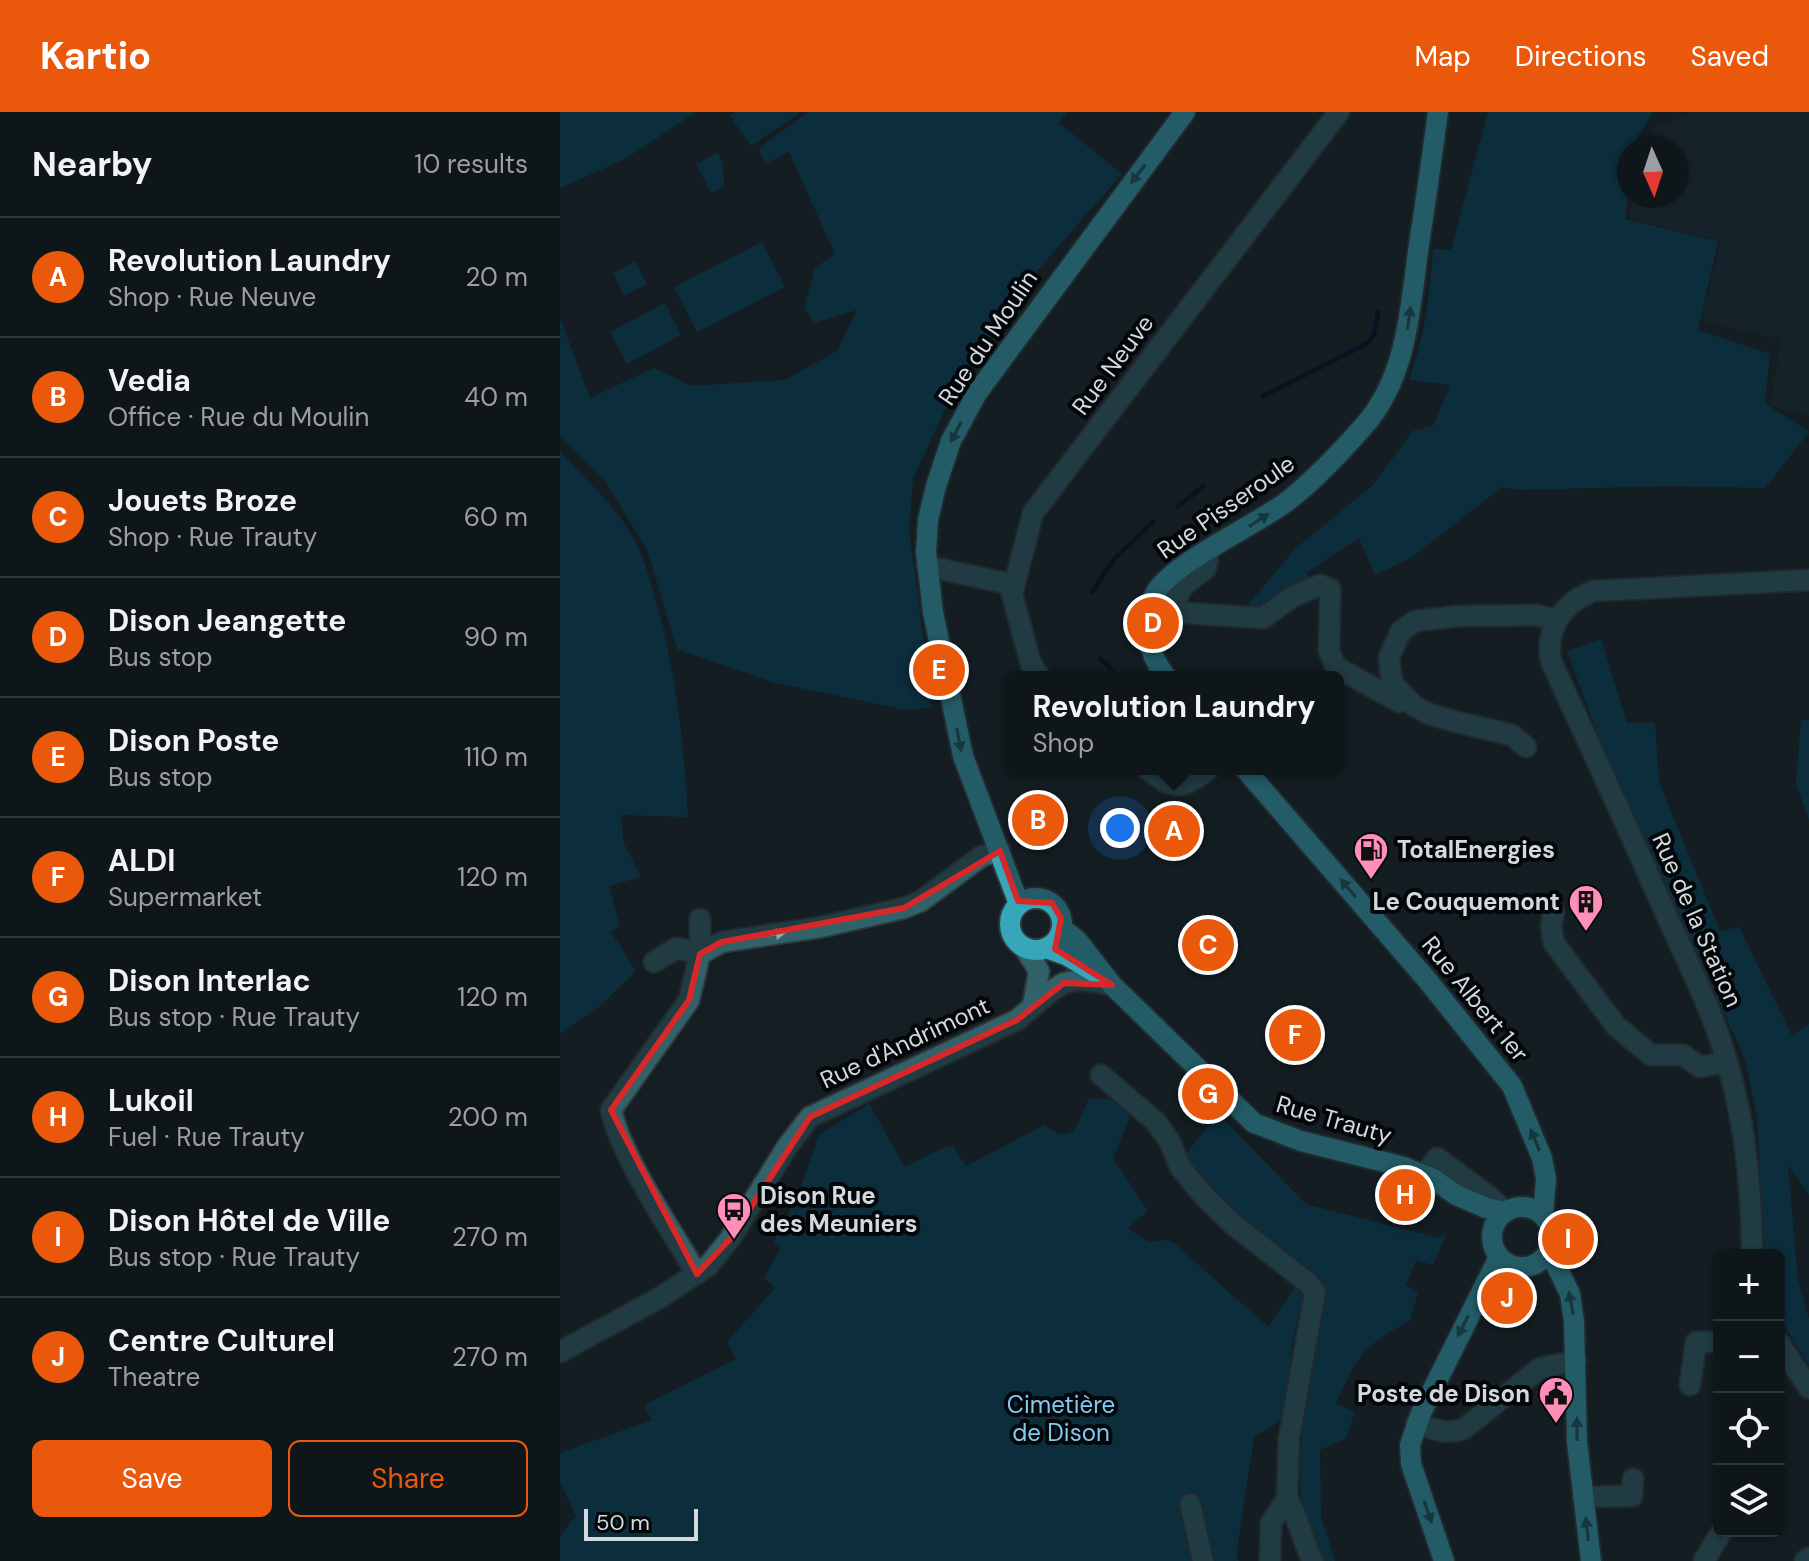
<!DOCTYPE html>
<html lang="en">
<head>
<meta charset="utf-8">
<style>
  :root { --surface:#0f161a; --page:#181f23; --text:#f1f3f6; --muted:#9b9fa2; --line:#2f3539; --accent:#ea580c }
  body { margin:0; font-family:"DM Sans",sans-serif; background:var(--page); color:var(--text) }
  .controls { position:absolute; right:24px; bottom:24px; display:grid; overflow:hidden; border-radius:12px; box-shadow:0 2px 6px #0004 }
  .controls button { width:72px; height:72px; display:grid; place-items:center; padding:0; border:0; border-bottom:2px solid var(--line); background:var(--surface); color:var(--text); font:40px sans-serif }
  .compass { position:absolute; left:1057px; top:24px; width:72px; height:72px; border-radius:50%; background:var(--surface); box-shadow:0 2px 6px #0004; rotate:177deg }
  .scale { position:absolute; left:24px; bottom:20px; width:114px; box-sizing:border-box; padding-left:8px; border:4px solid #d3d9dd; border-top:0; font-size:22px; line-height:28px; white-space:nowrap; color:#d3d9dd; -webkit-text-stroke:6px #04070a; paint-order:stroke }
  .you { position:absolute; left:560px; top:716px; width:28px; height:28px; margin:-20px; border:6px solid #fff; border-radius:50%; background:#1a73e8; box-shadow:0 0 0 12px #1a73e833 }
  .badge { display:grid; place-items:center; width:52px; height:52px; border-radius:50%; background:var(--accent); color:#fff; font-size:26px; font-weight:700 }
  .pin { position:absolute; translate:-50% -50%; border:4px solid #fff; box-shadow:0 2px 8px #0006 }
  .popup { position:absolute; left:444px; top:559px; width:340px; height:104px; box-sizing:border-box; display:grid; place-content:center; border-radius:12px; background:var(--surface); filter:drop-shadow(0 2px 6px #0005); font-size:26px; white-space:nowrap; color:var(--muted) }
  .popup b { font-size:30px; color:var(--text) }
  .popup::after { content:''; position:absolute; left:50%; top:100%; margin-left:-16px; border:16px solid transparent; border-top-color:var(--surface) }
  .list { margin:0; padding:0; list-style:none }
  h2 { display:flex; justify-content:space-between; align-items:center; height:104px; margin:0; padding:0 32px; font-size:34px }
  h2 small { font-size:26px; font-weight:400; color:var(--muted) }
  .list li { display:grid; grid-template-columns:52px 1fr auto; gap:24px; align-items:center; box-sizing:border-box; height:120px; padding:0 32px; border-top:2px solid var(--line) }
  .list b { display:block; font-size:30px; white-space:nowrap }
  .list p { margin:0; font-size:26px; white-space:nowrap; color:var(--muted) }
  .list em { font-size:26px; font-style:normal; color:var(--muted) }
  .actions { display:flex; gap:16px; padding:24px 32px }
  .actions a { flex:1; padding:18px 0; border:2px solid var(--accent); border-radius:12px; text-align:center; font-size:28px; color:var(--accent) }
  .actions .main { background:var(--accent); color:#fff }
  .icon { flex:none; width:44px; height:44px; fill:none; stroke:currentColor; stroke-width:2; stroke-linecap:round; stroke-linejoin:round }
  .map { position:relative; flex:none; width:1249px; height:1449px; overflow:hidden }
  header { display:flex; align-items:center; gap:48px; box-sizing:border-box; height:112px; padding:0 40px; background:var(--accent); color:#fff }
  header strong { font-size:38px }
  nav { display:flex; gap:44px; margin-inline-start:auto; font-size:28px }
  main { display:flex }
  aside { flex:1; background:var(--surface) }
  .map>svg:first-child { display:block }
  .built { fill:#192932 }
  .green { fill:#04425c }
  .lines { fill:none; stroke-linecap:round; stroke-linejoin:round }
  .stream { stroke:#060122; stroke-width:5 }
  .minor-casing { stroke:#2f383d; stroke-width:24 }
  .major-casing { stroke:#2f383d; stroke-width:24 }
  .minor { stroke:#316169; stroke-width:20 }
  .major { stroke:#35a7b8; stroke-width:20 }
  .oneway { fill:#1c5761 }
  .oneway2 { fill:#92a9af }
  .marked { fill:none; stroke:#d62828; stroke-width:6; stroke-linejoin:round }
  .labels { text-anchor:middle; stroke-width:8; stroke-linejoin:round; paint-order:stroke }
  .street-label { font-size:24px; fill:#d3d9dd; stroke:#04070a }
  .poi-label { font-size:24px; font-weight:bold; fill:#d3d9dd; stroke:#04070a; text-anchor:start }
  .park-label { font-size:24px; fill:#83c9f0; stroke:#04070a }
</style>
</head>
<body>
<header>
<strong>Kartio</strong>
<nav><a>Map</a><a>Directions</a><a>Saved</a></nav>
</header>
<main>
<aside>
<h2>Nearby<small>10 results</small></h2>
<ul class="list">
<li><span class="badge">A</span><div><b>Revolution Laundry</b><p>Shop · Rue Neuve</p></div><em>20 m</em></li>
<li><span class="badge">B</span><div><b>Vedia</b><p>Office · Rue du Moulin</p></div><em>40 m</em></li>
<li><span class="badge">C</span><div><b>Jouets Broze</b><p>Shop · Rue Trauty</p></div><em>60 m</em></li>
<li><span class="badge">D</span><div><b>Dison Jeangette</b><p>Bus stop</p></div><em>90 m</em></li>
<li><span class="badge">E</span><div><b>Dison Poste</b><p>Bus stop</p></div><em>110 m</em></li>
<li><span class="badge">F</span><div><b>ALDI</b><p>Supermarket</p></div><em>120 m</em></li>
<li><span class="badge">G</span><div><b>Dison Interlac</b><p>Bus stop · Rue Trauty</p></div><em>120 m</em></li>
<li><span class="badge">H</span><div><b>Lukoil</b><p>Fuel · Rue Trauty</p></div><em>200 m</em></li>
<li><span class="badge">I</span><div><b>Dison Hôtel de Ville</b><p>Bus stop · Rue Trauty</p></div><em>270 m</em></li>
<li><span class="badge">J</span><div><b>Centre Culturel</b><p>Theatre</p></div><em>270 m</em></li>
</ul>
<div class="actions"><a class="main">Save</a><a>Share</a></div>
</aside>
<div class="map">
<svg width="1249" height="1449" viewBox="0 0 1249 1449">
  <rect width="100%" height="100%" fill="#141e23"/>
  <polygon class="built" points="1132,0 1249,0 1249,303 1216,296 1211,292 1221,227 1142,209 1161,129 1069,106 1075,84 1117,84 1117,36 1089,36 1094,17"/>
  <g class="green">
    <polygon points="0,0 136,0 65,47 0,76"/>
    <polygon points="175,0 241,0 191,34 170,4"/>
    <polygon points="248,0 507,0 499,11 562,62 470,167 395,276 353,366 349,418 372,595 346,598 212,570 117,537 87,437 44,368 0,324 0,206 30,286 94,256 132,274 225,268 277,239 297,198 255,211 244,196 255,156 275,142 229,40 205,52 199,36"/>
    <path d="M928,0h165l-16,26 -2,10h-6v42l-4,29 93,22 -20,89 72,24 -5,49 44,29 -44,56 -96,-2 -151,4 -16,-3 -91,71 -36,17 -16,-37 -53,35 5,7 -47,27 -22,5 53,-63 78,-64 40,-54 20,-5 17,-41 -41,-5c16,-45 21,-84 24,-131l18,1z"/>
    <polygon points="158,40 163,53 164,75 151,81 136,52"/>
    <polygon points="202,130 225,175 137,220 114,175"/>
    <polygon points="75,149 87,172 64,184 53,161"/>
    <polygon points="105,191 121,223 67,252 50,220"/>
    <path d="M0,338c24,31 51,49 71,84 14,23 20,50 27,75 19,72 26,135 30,208l-67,-2 3,29 17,33 -32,9 11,39 -9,7 25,39 -36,35 -40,28z"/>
    <polygon points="1041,527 1067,611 1095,611 1099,670 1160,819 1179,815 1232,924 1249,912 1249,1083 1228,1053 1238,1168 1249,1207 1249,1253 1219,1205 1219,1143 1205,1143 1197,1004 1185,947 1039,626 1007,539"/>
    <polygon points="1241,608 1249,608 1249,708 1236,672"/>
    <polygon points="529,987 549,987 572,1000 553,1046 588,1099 568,1116 588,1130 607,1128 614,1131 708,1215 738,1171 747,1176 733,1227 723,1307 694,1325 676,1444 679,1449 0,1449 0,1424 16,1404 0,1370 0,1341 92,1308 84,1293 176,1247 167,1230 215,1176 204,1166 221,1136 214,1130 238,1083 259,1023 309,992 345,1055 385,1035 393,1034 406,1054 484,1013 500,1023 514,1019"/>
    <path d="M654,1007l11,2 81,83 128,33 12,-2 -13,30 -17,-5 -10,25 12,7 -8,29c-45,22 -54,37 -74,83l19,8 -9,26 -26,12 1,66 14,45h-17c-4,-9 -10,-19 -12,-28 -16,-74 6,-170 19,-244l-88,-66 -58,-61z"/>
  </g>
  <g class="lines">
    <g class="stream">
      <polyline points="703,284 808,231 814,222 818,200"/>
      <polyline points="618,394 643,375"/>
      <polyline points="532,480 554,447 593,410"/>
      <polyline points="540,546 559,565"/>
    </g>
    <defs>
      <g id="minor">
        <polyline points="649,437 646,456 623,474 609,500 703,506 732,485 760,473 770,477 769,539 776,555 839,590 846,588"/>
        <polyline points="367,454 454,473"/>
        <polyline points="480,565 471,552 452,482 473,401 779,0"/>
        <polyline points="966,635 952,623 897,610 869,602 854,594 832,571 829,545 841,519 855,509 899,504 976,503 997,508"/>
        <path d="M587,657c28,21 33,22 62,0"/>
        <polyline points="994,800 991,814 994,831 1056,914 1091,943 1123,943 1140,955 1167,950"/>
        <polyline points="464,835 479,859 473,893"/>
        <polyline points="140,842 162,830 261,815 344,796 361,789 422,744 440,739"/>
        <polyline points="94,850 117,836 140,842"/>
        <polyline points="541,963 596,1010 610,1030 620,1055 645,1085 674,1113 747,1170 755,1180 729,1326 727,1386 711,1411 710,1449"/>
        <polyline points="865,1063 877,1046 931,1086 945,1100"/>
        <path d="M1192,1143c0,-74 -8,-146 -32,-216 -15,-45 -39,-90 -58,-134 -36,-82 -74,-163 -111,-244 -6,-32 12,-59 43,-70l215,-11"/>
        <path d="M137,1162c-27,-46 -74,-114 -86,-164l78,-110 11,-46v-35"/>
        <polyline points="1219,1231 1249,1276"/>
        <polyline points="0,1240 101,1185 148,1154 170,1127 227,1035 250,1005 457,908 490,880 504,871 521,868 552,873"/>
        <polyline points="1130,1273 1136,1230 1159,1230"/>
        <path d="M856,1311c18,6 30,13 49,5l75,-60 36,-7"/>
        <polyline points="1023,1385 1072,1384 1073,1367"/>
        <path d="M727,1386c12,20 15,43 26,63"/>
        <polyline points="630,1392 643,1449"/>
        <polyline points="1144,1449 1162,1419"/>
        <polyline points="1245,1449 1249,1446"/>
      </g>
      <g id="major">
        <path d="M606,565c-18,-23 -27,-58 -10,-85 20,-31 96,-65 129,-89 29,-22 54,-49 78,-76 45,-50 47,-120 56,-183 7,-44 13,-88 19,-132"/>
        <polyline points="685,657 868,869 952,974 982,1046 986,1067 983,1104"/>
        <circle cx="476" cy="812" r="26"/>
        <polyline points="459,792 403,644 373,500 366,440 368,408 376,374 391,329 417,281 625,0"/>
        <polyline points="502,816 517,828 552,873 694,1011 741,1029 844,1055 873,1067 896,1083 926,1096 945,1100"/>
        <polyline points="486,836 506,843 536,861"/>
        <circle cx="962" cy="1125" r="30"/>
        <polyline points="989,1138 1010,1182 1014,1209 1017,1330 1031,1449"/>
        <polyline points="884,1449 851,1352 850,1333 861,1301 939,1145"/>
      </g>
    </defs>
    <use href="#minor" class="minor-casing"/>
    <use href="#major" class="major-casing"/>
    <use href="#minor" class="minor"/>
    <use href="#major" class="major"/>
  </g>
  <defs><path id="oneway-solid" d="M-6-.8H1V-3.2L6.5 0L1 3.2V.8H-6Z" transform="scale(2)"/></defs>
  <g class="oneway">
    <use href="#oneway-solid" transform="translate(578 62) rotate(128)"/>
    <use href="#oneway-solid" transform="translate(849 206) rotate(-82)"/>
    <use href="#oneway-solid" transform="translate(396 320) rotate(117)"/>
    <use href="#oneway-solid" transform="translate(699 408) rotate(-33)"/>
    <use href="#oneway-solid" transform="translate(399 628) rotate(79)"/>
    <use href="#oneway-solid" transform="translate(788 776) rotate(-131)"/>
    <use href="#oneway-solid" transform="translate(975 1028) rotate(-112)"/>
    <use href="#oneway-solid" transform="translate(1011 1191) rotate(-101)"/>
    <use href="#oneway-solid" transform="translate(903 1214) rotate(117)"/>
    <use href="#oneway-solid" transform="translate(1017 1317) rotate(-91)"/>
    <use href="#oneway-solid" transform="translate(868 1400) rotate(71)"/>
    <use href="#oneway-solid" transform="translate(1027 1417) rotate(-97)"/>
  </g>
  <use class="oneway2" href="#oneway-solid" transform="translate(214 822) rotate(-8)"/>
  <path d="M0 0H1249V1449H0ZM440,739l18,50 34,2 9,15 -6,31 57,36 -48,-2 -47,37 -207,97 -80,122 -33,35 -86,-164 78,-110 11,-46 22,-12 182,-34z" fill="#141e23" fill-opacity=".55" fill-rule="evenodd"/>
  <path class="marked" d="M440,739l18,50 34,2 9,15 -6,31 57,36 -48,-2 -47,37 -207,97 -80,122 -33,35 -86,-164 78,-110 11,-46 22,-12 182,-34z"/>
  <defs>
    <symbol id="fuel-pin" viewBox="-11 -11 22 30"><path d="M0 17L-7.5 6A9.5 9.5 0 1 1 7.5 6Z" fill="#ff8eb9" stroke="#04070a"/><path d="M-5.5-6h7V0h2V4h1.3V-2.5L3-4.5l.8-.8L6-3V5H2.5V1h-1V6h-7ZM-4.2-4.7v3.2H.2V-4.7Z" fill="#111"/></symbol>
    <symbol id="building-pin" viewBox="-11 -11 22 30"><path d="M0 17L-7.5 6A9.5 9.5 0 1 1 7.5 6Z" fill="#ff8eb9" stroke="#04070a"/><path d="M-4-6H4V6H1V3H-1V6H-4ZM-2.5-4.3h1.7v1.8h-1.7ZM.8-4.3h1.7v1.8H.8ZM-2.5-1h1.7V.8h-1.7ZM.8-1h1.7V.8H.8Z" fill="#111"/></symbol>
    <symbol id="bus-pin" viewBox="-11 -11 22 30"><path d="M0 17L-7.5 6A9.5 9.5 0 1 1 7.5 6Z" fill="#ff8eb9" stroke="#04070a"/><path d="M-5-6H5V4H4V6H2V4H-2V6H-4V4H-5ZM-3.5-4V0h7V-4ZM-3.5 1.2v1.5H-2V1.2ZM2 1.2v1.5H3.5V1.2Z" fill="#111"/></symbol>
    <symbol id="civic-pin" viewBox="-11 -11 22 30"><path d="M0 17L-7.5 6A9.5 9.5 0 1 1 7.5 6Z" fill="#ff8eb9" stroke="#04070a"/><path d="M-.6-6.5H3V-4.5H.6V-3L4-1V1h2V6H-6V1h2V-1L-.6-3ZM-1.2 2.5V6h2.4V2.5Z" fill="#111"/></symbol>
  </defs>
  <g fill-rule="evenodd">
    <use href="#fuel-pin" x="791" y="718" width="40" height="54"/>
    <use href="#building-pin" x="1006" y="770" width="40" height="54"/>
    <use href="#bus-pin" x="154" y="1078" width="40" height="54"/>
    <use href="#civic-pin" x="976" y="1262" width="40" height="54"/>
  </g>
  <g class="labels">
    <g class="street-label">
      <text transform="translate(428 226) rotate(-56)" y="8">Rue du Moulin</text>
      <text transform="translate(553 253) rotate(-53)" y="8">Rue Neuve</text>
      <text transform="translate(666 395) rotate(-35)" y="8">Rue Pisseroule</text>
      <text transform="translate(1137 808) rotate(66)" y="8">Rue de la Station</text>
      <text transform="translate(915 887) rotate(51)" y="8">Rue Albert 1er</text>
      <text transform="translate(345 931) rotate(-25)" y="8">Rue d'Andrimont</text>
      <text transform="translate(774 1008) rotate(16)" y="8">Rue Trauty</text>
    </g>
    <g class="poi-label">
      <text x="837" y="746">TotalEnergies</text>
      <text x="1000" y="798" text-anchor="end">Le Couquemont</text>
      <text x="200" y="1092">Dison Rue<tspan x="200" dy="28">des Meuniers</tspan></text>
      <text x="970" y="1290" text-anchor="end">Poste de Dison</text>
    </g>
    <g class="park-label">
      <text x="501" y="1301">Cimetière<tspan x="501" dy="28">de Dison</tspan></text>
    </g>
  </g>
</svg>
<div class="controls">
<button>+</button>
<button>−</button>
<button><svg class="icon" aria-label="locate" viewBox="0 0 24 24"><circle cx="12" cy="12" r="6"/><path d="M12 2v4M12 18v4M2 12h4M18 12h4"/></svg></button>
<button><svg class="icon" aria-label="layers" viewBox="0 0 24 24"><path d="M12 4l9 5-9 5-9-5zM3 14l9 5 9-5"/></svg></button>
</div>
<svg class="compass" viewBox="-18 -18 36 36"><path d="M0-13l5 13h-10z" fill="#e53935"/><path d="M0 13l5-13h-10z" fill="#9b9fa2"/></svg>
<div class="scale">50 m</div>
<div class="you"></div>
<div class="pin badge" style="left:614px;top:719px">A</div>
<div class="popup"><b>Revolution Laundry</b>Shop</div>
<div class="pin badge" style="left:478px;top:708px">B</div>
<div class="pin badge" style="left:648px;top:833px">C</div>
<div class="pin badge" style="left:593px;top:511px">D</div>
<div class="pin badge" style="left:379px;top:558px">E</div>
<div class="pin badge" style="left:735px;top:923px">F</div>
<div class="pin badge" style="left:648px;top:982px">G</div>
<div class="pin badge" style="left:845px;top:1083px">H</div>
<div class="pin badge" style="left:1008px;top:1127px">I</div>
<div class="pin badge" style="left:947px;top:1186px">J</div>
</div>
</main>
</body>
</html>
